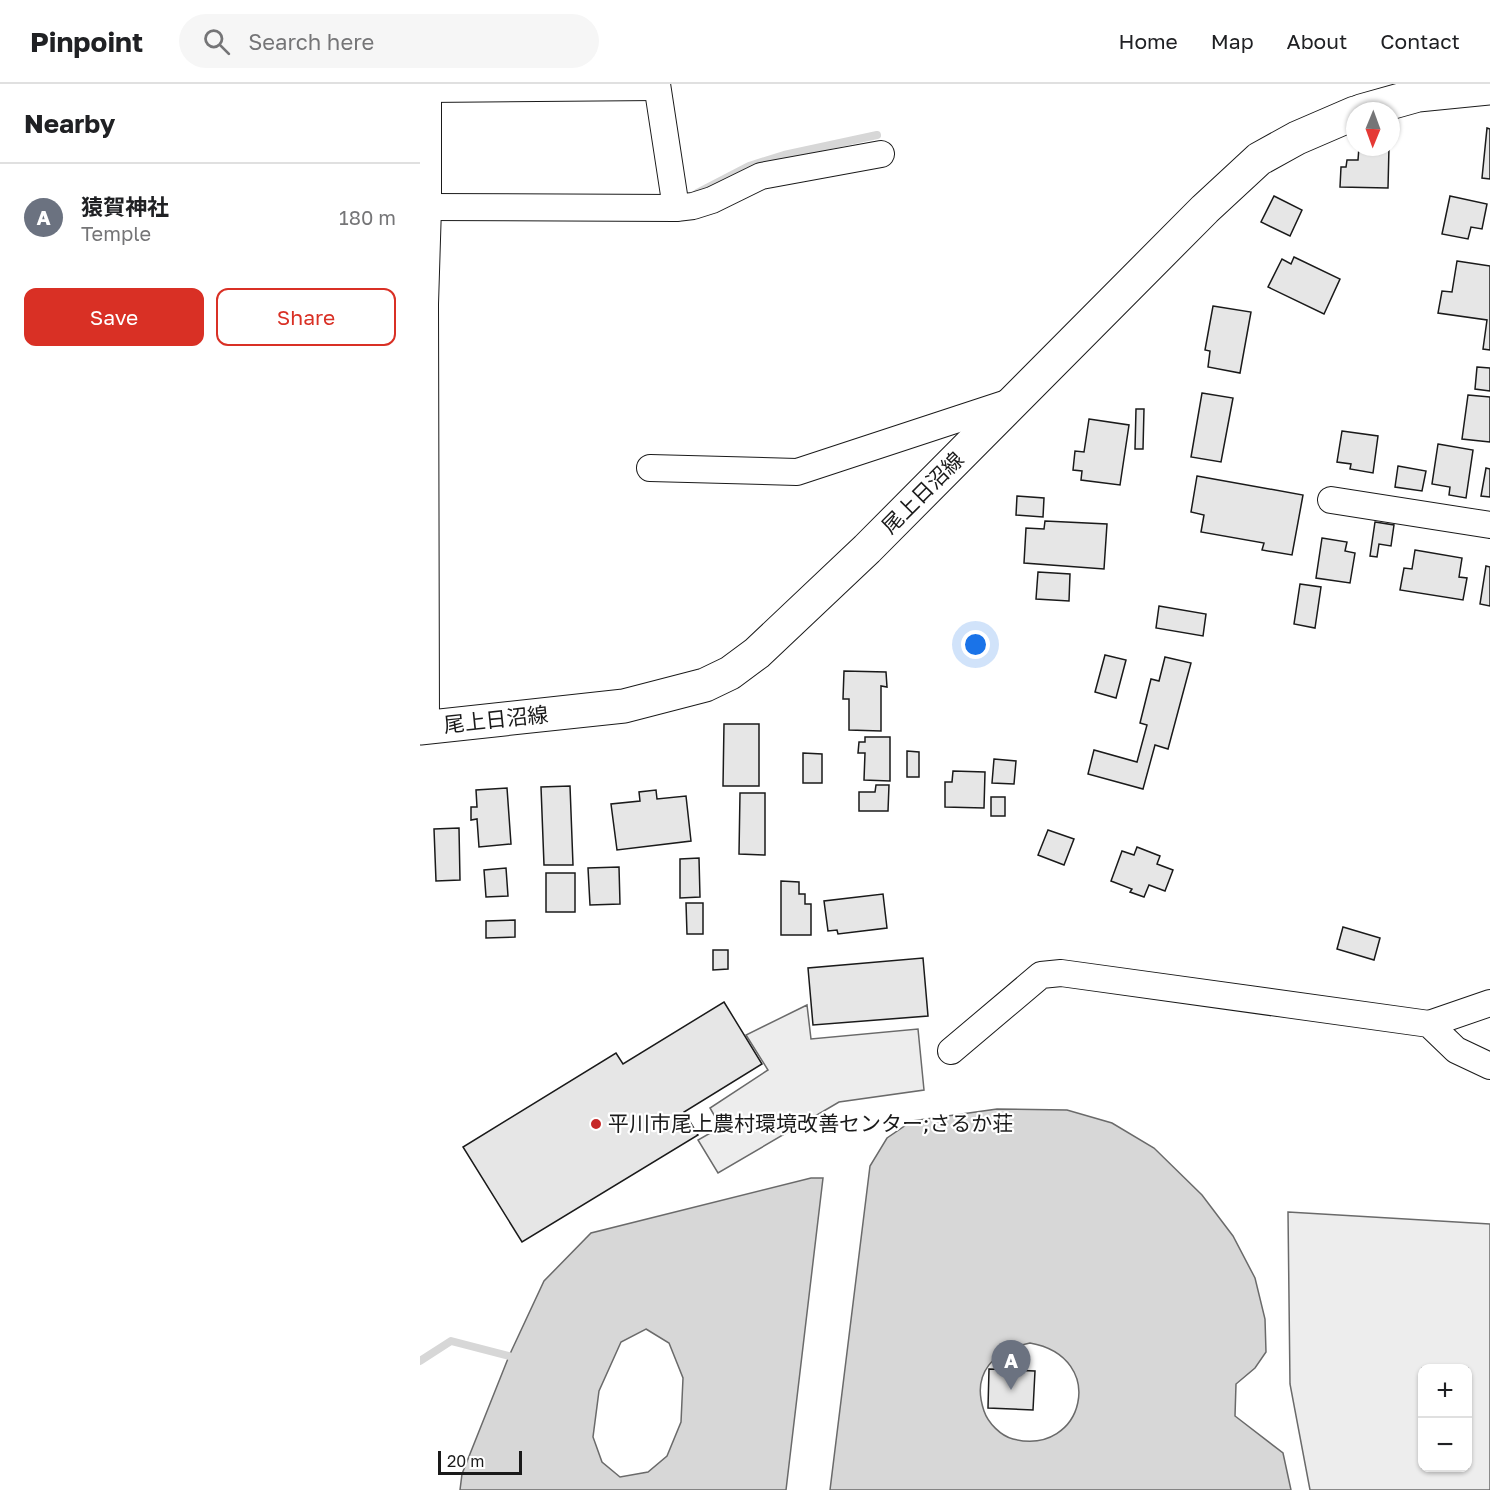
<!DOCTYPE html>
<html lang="en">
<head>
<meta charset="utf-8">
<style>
  :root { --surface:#fff; --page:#f6f6f6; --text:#202124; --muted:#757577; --line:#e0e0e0; --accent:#d93025 }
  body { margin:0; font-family:"Golos Text","Noto Sans JP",sans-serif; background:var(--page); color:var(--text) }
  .controls { position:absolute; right:18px; bottom:18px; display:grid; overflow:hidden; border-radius:12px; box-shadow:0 2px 4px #0004 }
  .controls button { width:54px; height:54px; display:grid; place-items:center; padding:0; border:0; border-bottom:2px solid var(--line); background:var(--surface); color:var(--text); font:30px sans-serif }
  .compass { position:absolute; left:926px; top:18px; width:54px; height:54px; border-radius:50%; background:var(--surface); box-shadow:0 2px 4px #0004; rotate:181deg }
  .scale { position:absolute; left:18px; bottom:15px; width:84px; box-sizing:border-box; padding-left:6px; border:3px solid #1a1a1a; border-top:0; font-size:16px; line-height:21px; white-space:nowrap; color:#1a1a1a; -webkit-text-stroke:4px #fff; paint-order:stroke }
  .you { position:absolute; left:556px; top:561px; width:21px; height:21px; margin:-15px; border:4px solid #fff; border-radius:50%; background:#1a73e8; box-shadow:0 0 0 9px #1a73e833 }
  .badge { display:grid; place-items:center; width:39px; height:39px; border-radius:50%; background:var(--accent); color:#fff; font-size:20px; font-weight:700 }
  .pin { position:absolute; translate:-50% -50px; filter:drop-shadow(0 2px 3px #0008) }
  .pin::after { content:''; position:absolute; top:32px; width:21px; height:18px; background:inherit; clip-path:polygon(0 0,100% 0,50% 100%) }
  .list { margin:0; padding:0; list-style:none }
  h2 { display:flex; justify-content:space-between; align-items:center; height:78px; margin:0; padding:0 24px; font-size:26px }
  h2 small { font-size:20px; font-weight:400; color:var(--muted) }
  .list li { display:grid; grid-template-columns:39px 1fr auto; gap:18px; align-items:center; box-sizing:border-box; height:108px; padding:0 24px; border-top:2px solid var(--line) }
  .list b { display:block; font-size:22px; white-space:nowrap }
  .list p { margin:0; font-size:20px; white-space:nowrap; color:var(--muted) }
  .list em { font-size:20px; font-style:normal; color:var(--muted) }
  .actions { display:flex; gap:12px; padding:18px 24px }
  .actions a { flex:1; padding:14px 0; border:2px solid var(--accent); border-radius:12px; text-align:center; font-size:21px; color:var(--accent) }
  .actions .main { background:var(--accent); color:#fff }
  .icon { flex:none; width:33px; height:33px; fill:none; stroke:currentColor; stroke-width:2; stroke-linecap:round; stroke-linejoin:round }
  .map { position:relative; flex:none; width:1070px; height:1406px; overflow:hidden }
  header { display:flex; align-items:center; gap:36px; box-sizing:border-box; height:84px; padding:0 30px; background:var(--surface); border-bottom:2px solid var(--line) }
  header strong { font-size:28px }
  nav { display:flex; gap:33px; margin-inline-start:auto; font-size:21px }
  .search { width:420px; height:54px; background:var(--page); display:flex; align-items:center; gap:15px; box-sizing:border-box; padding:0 21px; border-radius:33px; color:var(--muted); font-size:22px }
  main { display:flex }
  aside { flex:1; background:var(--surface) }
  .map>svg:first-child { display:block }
  .built { fill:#ededed; stroke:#6a6a6a; stroke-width:1.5; fill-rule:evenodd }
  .water { fill:#d7d7d7; stroke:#6a6a6a; stroke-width:1.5; fill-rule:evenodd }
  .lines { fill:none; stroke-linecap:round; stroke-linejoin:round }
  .stream { stroke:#d7d7d7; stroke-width:8 }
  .building { fill:#e6e6e6; stroke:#1a1a1a; stroke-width:1.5 }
  .street-casing { stroke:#1a1a1a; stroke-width:28 }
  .secondary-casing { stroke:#1a1a1a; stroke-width:35 }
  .street { stroke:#fff; stroke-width:26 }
  .secondary { stroke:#fff; stroke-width:33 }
  .poi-dot { fill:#c62828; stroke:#fff; stroke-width:2 }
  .labels { text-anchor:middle; stroke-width:4.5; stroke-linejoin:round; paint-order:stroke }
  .street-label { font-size:21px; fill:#1a1a1a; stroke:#fff }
  .poi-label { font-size:21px; fill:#1a1a1a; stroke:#fff; text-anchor:start }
</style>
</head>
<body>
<header>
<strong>Pinpoint</strong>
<div class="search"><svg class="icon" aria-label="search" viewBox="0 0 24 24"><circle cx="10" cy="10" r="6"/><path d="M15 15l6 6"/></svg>Search here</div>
<nav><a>Home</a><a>Map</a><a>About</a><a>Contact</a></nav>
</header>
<main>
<aside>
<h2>Nearby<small></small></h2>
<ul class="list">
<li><span class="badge" style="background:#6b7280">A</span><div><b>猿賀神社</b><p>Temple</p></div><em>180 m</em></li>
</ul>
<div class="actions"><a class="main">Save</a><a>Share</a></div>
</aside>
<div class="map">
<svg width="1070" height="1406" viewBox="0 0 1070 1406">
  <rect width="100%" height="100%" fill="#fff"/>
  <g class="built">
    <polygon points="387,921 391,955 498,945 504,1006 419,1018 298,1089 278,1056 301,1043 290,1024 348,986 326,951"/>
    <path d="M868,1128l202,12v266h-180l-20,-106zM1002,1284h46v100h-46z"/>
  </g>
  <g class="water">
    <path d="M577,1025l70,1 45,13 42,25 48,47 31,41 22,42 10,41 1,33 -11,16 -19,16 -1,32 48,37 8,37h-461l40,-324 17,-28 25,-17zM610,1259c79,14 54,114 -17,96 -12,-3 -25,-16 -29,-28 -13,-38 10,-61 46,-68z"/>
    <path d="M391,1094h12l-37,312h-326l2,-16 47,-118 35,-75 47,-48zM226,1245l23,14 14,35 -2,44 -14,34 -19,16 -28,5 -18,-15 -9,-25 6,-46 22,-49z"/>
  </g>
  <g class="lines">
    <g class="stream">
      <polyline points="277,109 329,82 364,71 457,51"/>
      <polyline points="0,1277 31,1257 89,1272"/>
    </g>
  </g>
  <g class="building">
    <polygon points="1067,44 1070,45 1070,95 1062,94"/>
    <polygon points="939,63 969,63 968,104 920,103 921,83 926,83 927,76 938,76"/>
    <polygon points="854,112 882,126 870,152 841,138"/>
    <polygon points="1030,112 1067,120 1062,145 1051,143 1048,155 1022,150"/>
    <polygon points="874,173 920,195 904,230 848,203 862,175 871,180"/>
    <polygon points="1037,177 1070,182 1070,266 1063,265 1067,236 1018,229 1022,207 1032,208"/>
    <polygon points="793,222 831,228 820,289 788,283 790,267 785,266"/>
    <polygon points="1057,283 1070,284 1070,307 1055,305"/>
    <polygon points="782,309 813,314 801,378 771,373"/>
    <polygon points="1048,311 1070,313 1070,358 1042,355"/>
    <polygon points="716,325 724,325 723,365 715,365"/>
    <polygon points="669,335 709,341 700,401 661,396 662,387 653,386 655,367 664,368"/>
    <polygon points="922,347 958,352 953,389 930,385 931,380 917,378"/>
    <polygon points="1018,360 1053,366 1046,414 1029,411 1030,403 1012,400"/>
    <polygon points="978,382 1006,387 1002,407 975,403"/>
    <polygon points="1066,384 1070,385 1070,413 1061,412"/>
    <polygon points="777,392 883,411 872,471 842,466 844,459 781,448 784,431 771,428"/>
    <polygon points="597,412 624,414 623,433 596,431"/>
    <polygon points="625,437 687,440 684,485 604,479 606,444 624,445"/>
    <polygon points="955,438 974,441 971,462 959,460 957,473 950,472"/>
    <polygon points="902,454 927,458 925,467 935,469 930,499 896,494"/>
    <polygon points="995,466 1042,474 1039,493 1047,494 1043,516 980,506 984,484 992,485"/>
    <polygon points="1066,482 1070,483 1070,522 1060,520"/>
    <polygon points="618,488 650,490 649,517 616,515"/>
    <polygon points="880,500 901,503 895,544 874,540"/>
    <polygon points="739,522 786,530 783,552 736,544"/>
    <polygon points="685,571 706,576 696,614 675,608"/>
    <polygon points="745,573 771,579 748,665 735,661 723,705 668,690 674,666 717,678 727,641 720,639 731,595 739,597"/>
    <polygon points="424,587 466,588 467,603 461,602 461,647 429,646 429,615 423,615"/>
    <polygon points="304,640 339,640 339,702 303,702"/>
    <polygon points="445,653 470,653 470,697 444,696 445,669 438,669 439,658 445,658"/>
    <polygon points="487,667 499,668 499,693 487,693"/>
    <polygon points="383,669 402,670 402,699 383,699"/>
    <polygon points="574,675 596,677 594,700 572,699"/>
    <polygon points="533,687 565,688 564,724 525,723 525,698 532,698"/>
    <polygon points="456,701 469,701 468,727 439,727 439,708 455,708"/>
    <polygon points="150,702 153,781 124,781 121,703"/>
    <polygon points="87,704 91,760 59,763 57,735 51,736 51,723 57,723 56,706"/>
    <polygon points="236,706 237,715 266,712 271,757 197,766 191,720 220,717 219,708"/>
    <polygon points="320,709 345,709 345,771 319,770"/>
    <rect x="571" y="713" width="14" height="19"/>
    <polygon points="39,744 40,796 16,797 14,745"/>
    <polygon points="628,746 654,755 644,781 618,771"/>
    <polygon points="717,763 740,772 737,780 753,786 745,807 729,801 724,813 710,808 712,805 691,797 702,767 714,771"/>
    <polygon points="279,774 280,813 260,814 260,775"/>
    <polygon points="199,783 200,820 170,821 168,784"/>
    <polygon points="86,784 88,812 66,813 64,786"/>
    <rect x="126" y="789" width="29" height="39"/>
    <polygon points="361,797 379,798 379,810 385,810 385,820 391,820 391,851 361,851"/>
    <polygon points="463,810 467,844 418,850 417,846 408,847 404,817"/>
    <polygon points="266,819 283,819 283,850 267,850"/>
    <polygon points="95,836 95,853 66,854 66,837"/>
    <polygon points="923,843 960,854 954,876 917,865"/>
    <polygon points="293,866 308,866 308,885 293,886"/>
    <polygon points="503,874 508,932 393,941 388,884"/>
    <polygon points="304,918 342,980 264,1028 278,1051 102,1158 43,1063 196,969 203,980"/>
    <polygon points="569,1285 615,1287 613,1326 568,1324"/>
  </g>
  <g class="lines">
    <defs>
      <g id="street">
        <polyline points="237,0 256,124"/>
        <polyline points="7,5 237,3"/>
        <polyline points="8,123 256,124 273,122 292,116 341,92 461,70"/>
        <polyline points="230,384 377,388 593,317"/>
        <polyline points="911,416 1070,441"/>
        <polyline points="6,643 5,220 8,123 8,0"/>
        <polyline points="1009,940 1070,919"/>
        <polyline points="531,967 621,891 641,889 1009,940 1036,966 1070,982"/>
      </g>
      <g id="secondary">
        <polyline points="0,5 7,5"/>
        <polyline points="941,27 998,11 1070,4"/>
        <polyline points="0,644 204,622 285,601 310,589 337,569 447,465 785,125 839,75 877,54 935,29"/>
      </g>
    </defs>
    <use href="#street" class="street-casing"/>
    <use href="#secondary" class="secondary-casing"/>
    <use href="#street" class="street"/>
    <use href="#secondary" class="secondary"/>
  </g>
  <circle class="poi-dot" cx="176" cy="1040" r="6"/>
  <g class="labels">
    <g class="street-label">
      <text transform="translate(503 409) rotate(-45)" y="7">尾上日沼線</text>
      <text transform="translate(76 636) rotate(-6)" y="7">尾上日沼線</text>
    </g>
    <g class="poi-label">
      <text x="188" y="1047">平川市尾上農村環境改善センター;さるか荘</text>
    </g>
  </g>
</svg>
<div class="controls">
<button>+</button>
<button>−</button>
</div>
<svg class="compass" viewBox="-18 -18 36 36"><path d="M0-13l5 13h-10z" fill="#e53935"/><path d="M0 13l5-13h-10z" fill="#757577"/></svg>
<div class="scale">20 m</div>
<div class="you"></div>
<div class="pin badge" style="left:591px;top:1306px;background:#6b7280">A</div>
</div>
</main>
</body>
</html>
